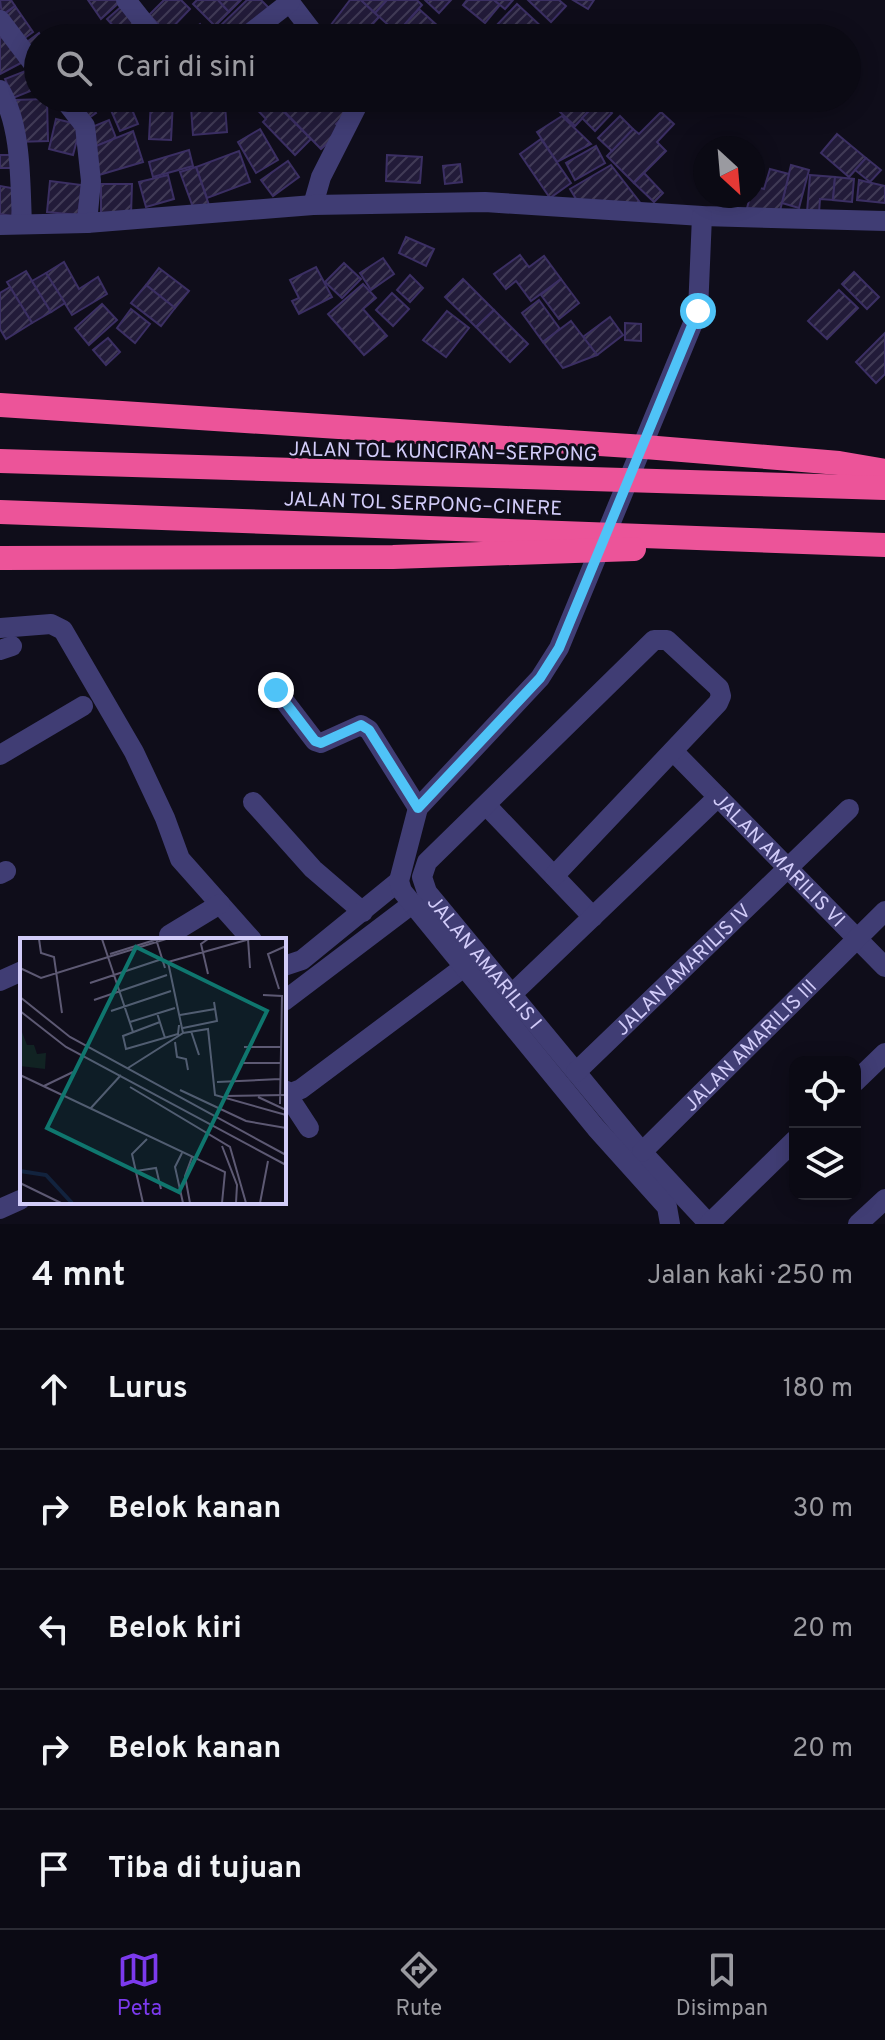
<!DOCTYPE html>
<html lang="id">
<head>
<meta charset="utf-8">
<style>
  :root { --surface:#0b0a14; --page:#191822; --text:#f1f3f6; --muted:#9a9aa0; --line:#2b2b34; --accent:#7c3aed }
  body { margin:0; font-family:Overpass,sans-serif; background:var(--page); color:var(--text) }
  .controls { position:absolute; right:24px; bottom:24px; display:grid; overflow:hidden; border-radius:16px; box-shadow:0 4px 20px #0003 }
  .controls button { width:72px; height:72px; display:grid; place-items:center; padding:0; border:0; border-bottom:2px solid var(--line); background:var(--surface); color:var(--text); font:40px sans-serif }
  .compass { position:absolute; left:693px; top:136px; width:72px; height:72px; border-radius:50%; background:var(--surface); box-shadow:0 4px 20px #0003; rotate:154deg }
  .stop { position:absolute; width:24px; height:24px; margin:-18px; border:6px solid #4fc3f7; border-radius:50%; background:#fff }
  .stop.end { background:#4fc3f7; border-color:#fff; box-shadow:0 2px 8px #0008 }
  .list { margin:0; padding:0; list-style:none }
  h2 { display:flex; justify-content:space-between; align-items:center; height:104px; margin:0; padding:0 32px; font-size:34px }
  h2 small { font-size:26px; font-weight:400; color:var(--muted) }
  .list li { display:grid; grid-template-columns:52px 1fr auto; gap:24px; align-items:center; box-sizing:border-box; height:120px; padding:0 32px; border-top:2px solid var(--line) }
  .list b { display:block; font-size:30px; white-space:nowrap }
  .list em { font-size:26px; font-style:normal; color:var(--muted) }
  .icon { flex:none; width:44px; height:44px; fill:none; stroke:currentColor; stroke-width:2; stroke-linecap:round; stroke-linejoin:round }
  .map { position:relative; flex:none; width:885px; height:1224px; overflow:hidden }
  .search { position:absolute; background:var(--surface); box-shadow:0 4px 20px #0003; left:24px; right:24px; top:24px; height:88px; display:flex; align-items:center; gap:20px; box-sizing:border-box; padding:0 28px; border-radius:44px; color:var(--muted); font-size:30px }
  .sheet { height:704px; background:var(--surface) }
  nav { display:flex; justify-content:space-around; align-items:center; box-sizing:border-box; height:112px; border-top:2px solid var(--line); background:var(--surface); font-size:22px; color:var(--muted) }
  nav a { display:grid; justify-items:center; gap:4px }
  nav .on { color:var(--accent) }
  .map>svg:first-child { display:block }
  .building { fill:url(#building-hatch); stroke:#3b2f63; stroke-width:2 }
  .lines { fill:none; stroke-linecap:round; stroke-linejoin:round }
  .minor { stroke:#403d74; stroke-width:20 }
  .motorway { stroke:#ec5499; stroke-width:24 }
  .route { stroke:#4fc3f7; stroke-width:10 }
  .labels { text-anchor:middle; stroke-width:6; stroke-linejoin:round; paint-order:stroke }
  .street-label { font-size:20px; fill:#d2ccf9; stroke:#0f0d1a }
  .inset-river { fill:none; stroke:#12233e; stroke-width:4 }
  .inset-road { fill:none; stroke:#5d5973; stroke-width:2 }
  .view { fill:#0f766e; fill-opacity:0.15; stroke:#0f766e; stroke-width:4 }
  .inset-edge { fill:none; stroke:#d2ccf9; stroke-width:4 }
</style>
</head>
<body>
<div class="map">
<svg width="885" height="1224" viewBox="0 0 885 1224">
  <defs>
    <pattern id="building-hatch" width="6" height="6" patternUnits="userSpaceOnUse" patternTransform="scale(2)"><rect width="6" height="6" fill="#221b39"/><path d="M-1 1l2-2M0 6l6-6M5 7l2-2" fill="none" stroke="#413b56"/></pattern>
  </defs>
  <rect width="100%" height="100%" fill="#0f0d1a"/>
  <g class="building">
    <polygon points="0,0 11,0 15,6 2,15"/>
    <polygon points="88,0 120,0 121,1 101,19"/>
    <polygon points="164,0 181,0 190,9 167,33 149,15"/>
    <polygon points="197,0 218,0 229,12 215,26 193,4"/>
    <polygon points="218,0 241,0 229,12"/>
    <polygon points="247,0 261,0 269,8 238,38 226,38 217,29"/>
    <polygon points="350,0 361,0 379,17 360,38 321,38"/>
    <polygon points="361,0 387,0 375,13"/>
    <polygon points="387,0 417,0 422,5 397,33 375,13"/>
    <polygon points="425,0 451,0 439,13"/>
    <polygon points="467,0 494,0 500,5 485,23 463,5"/>
    <polygon points="494,0 513,0 505,9"/>
    <polygon points="528,0 559,0 566,6 551,22"/>
    <polygon points="573,0 594,0 588,9"/>
    <polygon points="517,4 544,29 536,38 505,38 494,28"/>
    <polygon points="123,5 139,29 130,38 124,38 107,19"/>
    <polygon points="15,6 33,32 19,42 1,17"/>
    <polygon points="419,9 439,27 428,38 402,38 397,33"/>
    <polygon points="200,24 210,38 188,38 185,34"/>
    <polygon points="39,33 42,38 38,38 38,62 23,45"/>
    <polygon points="7,35 21,63 0,74 0,38"/>
    <polygon points="33,68 38,88 13,98 5,79"/>
    <polygon points="66,98 86,98 96,113 83,122"/>
    <polygon points="185,98 208,98 209,106 185,107"/>
    <polygon points="254,98 270,98 311,139 295,155 263,122 266,119 250,102"/>
    <polygon points="270,98 287,98 279,106"/>
    <polygon points="287,98 350,98 356,104 336,124 342,130 321,149 279,106"/>
    <polygon points="574,98 588,98 595,105 575,126 560,112"/>
    <polygon points="47,99 48,141 15,142 14,100"/>
    <polygon points="128,100 138,124 120,131 110,108"/>
    <polygon points="151,100 173,101 171,140 149,139"/>
    <polygon points="599,101 612,113 595,131 582,118"/>
    <polygon points="225,105 227,132 193,135 191,107"/>
    <polygon points="661,112 674,124 657,142 666,151 634,183 607,156 633,129 639,134"/>
    <polygon points="562,116 591,144 557,162 537,132"/>
    <polygon points="620,116 633,129 612,151 598,138"/>
    <polygon points="56,119 81,125 73,155 49,149"/>
    <polygon points="109,120 116,138 94,147 87,129"/>
    <polygon points="260,129 278,160 256,173 238,142"/>
    <polygon points="133,131 143,162 99,175 91,148"/>
    <polygon points="837,134 866,158 849,177 821,153"/>
    <polygon points="541,139 571,183 550,198 520,154"/>
    <polygon points="596,146 605,163 575,180 566,163"/>
    <polygon points="189,150 193,166 153,177 149,162"/>
    <polygon points="239,151 250,182 207,198 196,167"/>
    <rect x="0" y="155" width="15" height="13"/>
    <polygon points="387,155 422,157 420,183 386,181"/>
    <polygon points="866,158 881,170 870,182 855,170"/>
    <polygon points="288,161 299,177 273,196 261,180"/>
    <polygon points="460,164 462,182 445,184 443,166"/>
    <polygon points="611,165 645,209 581,207 570,189"/>
    <polygon points="791,165 809,170 799,208 782,203"/>
    <polygon points="196,167 209,205 194,210 180,172"/>
    <polygon points="770,169 789,174 780,211 747,208 753,186 764,189"/>
    <polygon points="644,173 663,193 654,202 634,183"/>
    <polygon points="168,175 174,199 146,207 139,182"/>
    <polygon points="810,175 835,177 833,200 820,199 819,213 807,212"/>
    <polygon points="835,177 854,179 852,202 833,200"/>
    <polygon points="859,180 885,186 885,203 857,200"/>
    <polygon points="50,181 82,185 78,215 47,212"/>
    <polygon points="101,184 132,184 131,215 101,214"/>
    <polygon points="0,186 17,189 12,216 0,214"/>
    <polygon points="406,237 434,249 426,266 399,253"/>
    <polygon points="520,255 529,267 544,256 561,279 531,301 516,281 506,289 494,274"/>
    <polygon points="383,258 394,274 371,290 360,273"/>
    <polygon points="64,262 79,289 98,277 107,294 72,315 46,273"/>
    <polygon points="344,263 361,279 342,298 325,282"/>
    <polygon points="316,267 332,297 299,314 292,301 299,298 290,280"/>
    <polygon points="159,268 189,291 175,308 146,285"/>
    <polygon points="26,271 51,312 32,323 7,282"/>
    <polygon points="854,272 879,297 867,309 842,284"/>
    <polygon points="46,273 65,303 51,312 32,281"/>
    <polygon points="410,275 423,288 410,302 397,290"/>
    <polygon points="463,279 494,310 476,327 445,297"/>
    <polygon points="561,279 579,303 559,319 541,295"/>
    <polygon points="363,284 376,298 363,309 387,336 364,355 328,314"/>
    <polygon points="146,285 175,308 161,326 131,303"/>
    <polygon points="10,287 32,323 6,339 0,329 0,293"/>
    <polygon points="839,290 858,308 827,339 808,321"/>
    <polygon points="392,293 409,309 393,326 376,310"/>
    <polygon points="539,300 560,329 543,342 522,313"/>
    <polygon points="102,304 117,320 89,345 75,328"/>
    <polygon points="131,309 150,324 135,343 117,328"/>
    <polygon points="494,310 528,344 510,362 476,327"/>
    <polygon points="447,311 469,328 446,357 423,340"/>
    <polygon points="610,317 623,335 597,355 583,337"/>
    <polygon points="571,321 597,355 563,368 543,342"/>
    <polygon points="625,323 641,324 641,341 625,340"/>
    <polygon points="885,333 885,374 876,383 856,362"/>
    <polygon points="108,338 120,352 106,365 93,350"/>
  </g>
  <g class="lines">
    <g class="minor">
      <polyline points="126,0 156,38"/>
      <polyline points="288,0 317,38"/>
      <polyline points="0,20 38,70"/>
      <polyline points="244,38 290,2"/>
      <path d="M0,90c22,36 20,92 22,134"/>
      <polyline points="63,98 85,126 91,181 87,223"/>
      <polyline points="313,205 321,177 356,108 356,98"/>
      <polyline points="0,225 87,223 313,205 485,202 702,216 885,221"/>
      <polyline points="0,628 51,624 63,630 134,752 165,818 180,859 252,940"/>
      <polyline points="0,650 12,646"/>
      <polyline points="276,690 315,741 321,743 361,725 369,730 418,808"/>
      <path id="s1" d="M673,751l212,216"/>
      <polyline points="0,755 83,706"/>
      <polyline points="253,802 313,869 363,912"/>
      <polyline points="486,805 593,917"/>
      <polyline points="0,874 6,871"/>
      <path id="s2" d="M554,876l164,-173 3,-7 -2,-8 -52,-48h-13l-227,222 -5,15 5,15 215,260 67,72"/>
      <polyline points="169,935 220,904"/>
      <polyline points="284,966 302,960 399,881"/>
      <polyline points="0,981 22,971"/>
      <polyline points="512,994 718,797"/>
      <polyline points="284,1001 412,904"/>
      <path id="s3" d="M576,1072l273,-263"/>
      <polyline points="855,1082 885,1053"/>
      <polyline points="284,1090 291,1093 301,1089 464,967"/>
      <polyline points="291,1093 292,1102 309,1128"/>
      <path id="s4" d="M642,1152l243,-241"/>
      <polyline points="0,1209 20,1200"/>
      <polyline points="670,1224 667,1207 596,1128 402,891 399,881 418,808 540,678 559,648 698,311 702,216"/>
      <polyline points="709,1224 795,1140"/>
      <polyline points="858,1224 885,1199"/>
    </g>
    <g class="motorway">
      <polyline points="0,405 645,447 839,463 885,471"/>
      <polyline points="0,461 885,488"/>
      <polyline points="0,512 885,545"/>
      <polyline points="0,558 393,557 634,549"/>
    </g>
  </g>
  <g class="lines">
    <polyline class="route" points="276,690 315,741 321,743 361,725 369,730 418,808 540,678 559,648 698,311"/>
  </g>
  <g class="labels">
    <g class="street-label">
      <text transform="translate(443 451) rotate(1)" y="7">JALAN TOL KUNCIRAN–SERPONG</text>
      <text transform="translate(423 503) rotate(2)" y="7">JALAN TOL SERPONG–CINERE</text>
      <text dy="7" stroke="none"><textPath href="#s1" startOffset="152">JALAN AMARILIS VI</textPath></text>
      <text dy="7" stroke="none"><textPath href="#s2" startOffset="778">JALAN AMARILIS I</textPath></text>
      <text dy="7" stroke="none"><textPath href="#s3" startOffset="148">JALAN AMARILIS IV</textPath></text>
      <text dy="7" stroke="none"><textPath href="#s4" startOffset="152">JALAN AMARILIS III</textPath></text>
    </g>
  </g>
  <g transform="translate(20 938)">
    <rect width="266" height="266" fill="#0f0d1a"/>
    <path d="M0,89l7,18h7l3,9 9,-1 -1,16 -25,-3z" fill="#112323"/>
    <path class="inset-river" d="M0,233l26,4 26,28"/>
    <path class="inset-road" d="M19,1l2,14 13,4 8,56M82,1l31,93M136,1l9,29M228,1l2,29M90,16l48,-15M0,30l21,10 125,-39M188,36l-7,-30 7,-5M70,45l72,-24M259,51l-11,-35 18,-8M243,57l19,1 -2,108M0,59l50,40 216,118M74,62l73,-25M0,73l46,36 220,118M91,73l60,-20M137,75l8,25M160,77l35,-6M110,84l45,-14M140,84l-37,14 3,13 52,-15 1,-9M163,90l34,-7 -3,-19M171,93l8,24M163,95l25,-4 7,66 71,20M155,104l2,15 9,2 2,11M224,109h37M221,125h40M108,130l55,-35 -15,-71 82,-23M0,137l205,97 -3,31M197,144l63,-3M24,148l29,-14M110,149l100,60 16,56M160,152l66,31 40,7M204,158l62,-1M238,159l28,13M70,171l31,-34M202,208l15,39 -1,18M162,215l-7,14 8,36M116,233l20,-3 5,21M0,245l41,20M123,265l-11,-49 15,-15M170,265l-5,-27 7,-19M240,265l8,-42"/>
    <path class="view" d="M116,9l131,64 -88,181 -132,-64z"/>
    <rect width="266" height="266" class="inset-edge"/>
  </g>
</svg>
<div class="controls">
<button><svg class="icon" aria-label="locate" viewBox="0 0 24 24"><circle cx="12" cy="12" r="6"/><path d="M12 2v4M12 18v4M2 12h4M18 12h4"/></svg></button>
<button><svg class="icon" aria-label="layers" viewBox="0 0 24 24"><path d="M12 4l9 5-9 5-9-5zM3 14l9 5 9-5"/></svg></button>
</div>
<svg class="compass" viewBox="-18 -18 36 36"><path d="M0-13l5 13h-10z" fill="#e53935"/><path d="M0 13l5-13h-10z" fill="#9a9aa0"/></svg>
<div class="stop" style="left:698px;top:311px"></div>
<div class="stop end" style="left:276px;top:690px"></div>
<div class="search"><svg class="icon" aria-label="search" viewBox="0 0 24 24"><circle cx="10" cy="10" r="6"/><path d="M15 15l6 6"/></svg>Cari di sini</div>
</div>
<section class="sheet">
<h2>4 mnt<small>Jalan kaki · 250 m</small></h2>
<ul class="list">
<li><svg class="icon" aria-label="ahead" viewBox="0 0 24 24"><path d="M12 20V5M6 11l6-6 6 6"/></svg><div><b>Lurus</b></div><em>180 m</em></li>
<li><svg class="icon" aria-label="right" viewBox="0 0 24 24"><path d="M7 20v-9h11M14 6l5 5-5 5"/></svg><div><b>Belok kanan</b></div><em>30 m</em></li>
<li><svg class="icon" aria-label="left" viewBox="0 0 24 24"><path d="M17 20v-9H6M10 6l-5 5 5 5"/></svg><div><b>Belok kiri</b></div><em>20 m</em></li>
<li><svg class="icon" aria-label="right" viewBox="0 0 24 24"><path d="M7 20v-9h11M14 6l5 5-5 5"/></svg><div><b>Belok kanan</b></div><em>20 m</em></li>
<li><svg class="icon" aria-label="arrive" viewBox="0 0 24 24"><path d="M6 21V4h12l-3 4 3 4H6"/></svg><div><b>Tiba di tujuan</b></div></li>
</ul>
</section>
<nav>
<a class="on"><svg class="icon" aria-label="map" viewBox="0 0 24 24"><path d="M3 6l6-2 6 2 6-2v14l-6 2-6-2-6 2zM9 4v14M15 6v14"/></svg>Peta</a>
<a><svg class="icon" aria-label="directions" viewBox="0 0 24 24"><path d="M12 3l9 9-9 9-9-9zM9 14v-3h6M13 9l2 2-2 2"/></svg>Rute</a>
<a><svg class="icon" aria-label="saved" viewBox="0 0 24 24"><path d="M7 4h10v16l-5-4-5 4z"/></svg>Disimpan</a>
</nav>
</body>
</html>
